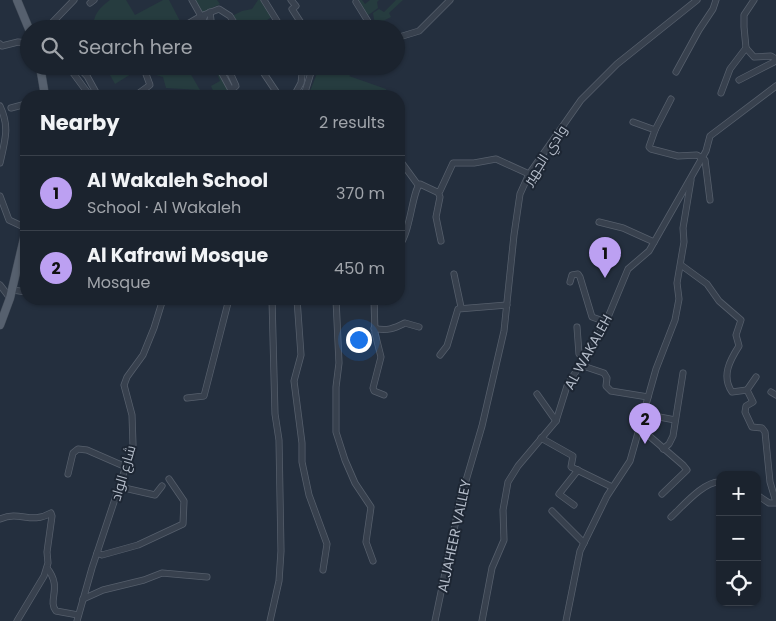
<!DOCTYPE html>
<html lang="en">
<head>
<meta charset="utf-8">
<style>
  :root { --surface:#1b232e; --page:#282f3a; --text:#f1f3f6; --muted:#a0a4aa; --line:#39404a; --accent:#bca0f2 }
  body { margin:0; font-family:Poppins,Cairo,sans-serif; background:var(--page); color:var(--text) }
  .controls { position:absolute; right:15px; bottom:15px; display:grid; overflow:hidden; border-radius:10px; box-shadow:0 1px 4px #0004 }
  .controls button { width:45px; height:45px; display:grid; place-items:center; padding:0; border:0; border-bottom:1px solid var(--line); background:var(--surface); color:var(--text); font:25px sans-serif }
  .you { position:absolute; left:358px; top:339px; width:18px; height:18px; margin:-12px; border:4px solid #fff; border-radius:50%; background:#1a73e8; box-shadow:0 0 0 8px #1a73e833 }
  .badge { display:grid; place-items:center; width:32px; height:32px; border-radius:50%; background:var(--accent); color:#111; font-size:16px; font-weight:700 }
  .pin { position:absolute; translate:-50% -41px; filter:drop-shadow(0 1px 2px #0008) }
  .pin::after { content:''; position:absolute; top:26px; width:18px; height:15px; background:inherit; clip-path:polygon(0 0,100% 0,50% 100%) }
  .list { margin:0; padding:0; list-style:none }
  h2 { display:flex; justify-content:space-between; align-items:center; height:65px; margin:0; padding:0 20px; font-size:21px }
  h2 small { font-size:16px; font-weight:400; color:var(--muted) }
  .list li { display:grid; grid-template-columns:32px 1fr auto; gap:15px; align-items:center; box-sizing:border-box; height:75px; padding:0 20px; border-top:1px solid var(--line) }
  .list b { display:block; font-size:19px; white-space:nowrap }
  .list p { margin:0; font-size:16px; white-space:nowrap; color:var(--muted) }
  .list em { font-size:16px; font-style:normal; color:var(--muted) }
  .icon { flex:none; width:28px; height:28px; fill:none; stroke:currentColor; stroke-width:2; stroke-linecap:round; stroke-linejoin:round }
  .map { position:relative; flex:none; width:776px; height:621px; overflow:hidden }
  .search { position:absolute; background:var(--surface); box-shadow:0 1px 4px #0004; left:20px; top:20px; width:385px; height:55px; display:flex; align-items:center; gap:12px; box-sizing:border-box; padding:0 18px; border-radius:28px; color:var(--muted); font-size:19px }
  .panel { position:absolute; background:var(--surface); box-shadow:0 1px 4px #0004; left:20px; top:90px; width:385px; height:215px; border-radius:20px }
  .map>svg:first-child { display:block }
  .green { fill:#263c3f }
  .lines { fill:none; stroke-linecap:round; stroke-linejoin:round }
  .minor-casing { stroke:#565f6c; stroke-width:7 }
  .major-casing { stroke:#414a57; stroke-width:9 }
  .minor { stroke:#38414e; stroke-width:5.5 }
  .major { stroke:#56606e; stroke-width:8 }
  .labels { text-anchor:middle; stroke-width:4; stroke-linejoin:round; paint-order:stroke }
  .street-label { font-size:14px; fill:#b4bcc9; stroke:#1d2633 }
</style>
</head>
<body>
<div class="map">
<svg width="776" height="621" viewBox="0 0 776 621">
  <rect width="100%" height="100%" fill="#242f3e"/>
  <g class="green">
    <path d="M110,0h16l9,15 28,-15h6l12,23 -11,6h-77c0,-14 6,-21 17,-29z"/>
    <polygon points="195,0 217,0 220,4 202,13"/>
    <polygon points="258,0 263,0 273,16 263,23 266,29 239,29 232,16 242,11 252,9"/>
    <polygon points="356,0 362,0 365,4 370,0 379,0 377,2 378,8 367,16"/>
    <polygon points="396,0 403,0 389,13 391,17 375,25 373,13 379,9 384,12"/>
    <polygon points="105,66 138,66 139,69 115,84"/>
    <polygon points="150,66 186,66 200,90 166,88 163,77 156,75"/>
    <polygon points="214,66 219,66 231,90 252,93 256,96 215,95 211,86 220,81"/>
    <polygon points="320,66 362,66 349,76 386,89 388,96 308,96"/>
  </g>
  <g class="lines">
    <defs>
      <g id="minor">
        <polyline points="192,0 201,16 219,9 230,16 238,29"/>
        <polyline points="264,0 282,29"/>
        <polyline points="291,0 296,6 292,9 305,29"/>
        <polyline points="754,0 744,15 744,27 746,48 754,57 771,56 776,59"/>
        <polyline points="356,2 369,23 368,29"/>
        <polyline points="90,3 94,0"/>
        <polyline points="210,12 212,29"/>
        <polyline points="46,29 74,0"/>
        <polyline points="179,29 201,16"/>
        <polyline points="199,29 205,15"/>
        <polyline points="396,38 419,31 450,0"/>
        <polyline points="0,44 2,46 18,42 29,43"/>
        <polyline points="68,66 90,96"/>
        <polyline points="77,66 87,76 98,96"/>
        <polyline points="218,66 231,90 236,86 227,66"/>
        <polyline points="259,66 279,96"/>
        <polyline points="676,72 699,30 713,9 716,0"/>
        <polyline points="739,80 776,61"/>
        <polyline points="721,93 730,69 746,48"/>
        <polyline points="135,96 150,85 143,66"/>
        <polyline points="149,96 172,96"/>
        <polyline points="280,96 295,94 301,83 303,66"/>
        <polyline points="300,96 305,92 313,66"/>
        <path d="M0,106c10,21 5,34 0,57"/>
        <polyline points="11,108 26,104"/>
        <polyline points="633,122 655,130 649,147 651,149 678,156 697,155 705,160 710,200"/>
        <polyline points="655,130 671,99"/>
        <polyline points="399,159 418,185"/>
        <polyline points="438,192 440,197 436,217 441,241"/>
        <polyline points="0,196 9,220 26,228"/>
        <polyline points="599,222 623,228 654,242"/>
        <path d="M399,246c12,-15 13,-55 21,-62l17,8 3,-1 13,-28h21l22,-4 33,15"/>
        <path d="M681,265l26,19 12,17 22,19 -5,15 3,11c-9,14 -18,30 -7,46l15,-2 6,12 -7,4 -1,6 7,15 10,1 3,4 5,50 6,20"/>
        <polyline points="454,274 461,307"/>
        <polyline points="570,282 572,275 578,274 580,277 592,317 606,322"/>
        <polyline points="0,285 10,298"/>
        <polyline points="13,290 26,292"/>
        <polyline points="297,299 301,355 294,381 302,443 302,462 309,495 327,544 323,570"/>
        <polyline points="336,299 339,363 336,387 336,432 345,460 355,483 371,507 366,542 373,561"/>
        <polyline points="374,299 375,333 381,357 373,388 374,391 384,395"/>
        <polyline points="577,327 579,354 586,357"/>
        <path d="M374,328c12,4 21,0 31,-5l14,4"/>
        <polyline points="440,355 447,346 458,309 507,305"/>
        <polyline points="580,365 604,373 607,378 606,386 611,391 648,397"/>
        <polyline points="747,390 756,377"/>
        <polyline points="771,392 776,395"/>
        <polyline points="537,394 556,421"/>
        <polyline points="187,398 204,396 229,299"/>
        <polyline points="644,414 675,420"/>
        <polyline points="640,428 683,465 687,470 662,494"/>
        <polyline points="541,438 573,456 571,467 612,487"/>
        <polyline points="663,449 669,444 673,436 683,373"/>
        <polyline points="68,474 73,453 78,449 87,450 126,467"/>
        <polyline points="120,487 155,495 162,486"/>
        <polyline points="757,495 769,503 776,503"/>
        <polyline points="574,505 559,494 578,470"/>
        <polyline points="552,511 584,543"/>
        <path d="M671,517c12,-11 33,-36 49,-35"/>
        <path d="M0,519c21,-9 30,6 51,-6l1,3 -5,36 1,11 -4,13 -27,45"/>
        <polyline points="97,553 102,555 138,545 183,524 184,501 169,479"/>
        <path d="M47,568c16,20 0,32 9,43l22,4"/>
        <polyline points="83,599 103,590 144,580 162,573 207,577"/>
        <polyline points="77,621 92,568 133,445 132,415 124,385 127,377 143,355 154,328 163,299"/>
        <polyline points="270,621 279,581 281,551 279,440 275,414 272,299"/>
        <polyline points="435,621 460,501 482,426 504,331 514,235 520,194 529,174 581,100 617,64 697,0"/>
        <polyline points="482,621 492,568 504,540 503,510 508,482 518,466 556,421 567,386 606,322 628,269 649,251 706,151 710,136 776,86"/>
        <polyline points="566,621 580,551 607,496 630,461 656,369 675,320 679,299 677,283 684,242 683,228 691,180"/>
      </g>
      <g id="major">
        <polyline points="17,0 29,29"/>
        <polyline points="40,66 45,96"/>
        <polyline points="0,325 10,298 26,230"/>
      </g>
    </defs>
    <use href="#minor" class="minor-casing"/>
    <use href="#major" class="major-casing"/>
    <use href="#minor" class="minor"/>
    <use href="#major" class="major"/>
  </g>
  <g class="labels">
    <g class="street-label">
      <text transform="translate(545 155) rotate(-57)" y="5">وادي الجهير</text>
      <text transform="translate(588 352) rotate(-61)" y="5">AL WAKALEH</text>
      <text transform="translate(123 473) rotate(-74)" y="5">شارع الواد</text>
      <text transform="translate(454 536) rotate(-78)" y="5">ALJAHEER VALLEY</text>
    </g>
  </g>
</svg>
<div class="controls">
<button>+</button>
<button>−</button>
<button><svg class="icon" aria-label="locate" viewBox="0 0 24 24"><circle cx="12" cy="12" r="6"/><path d="M12 2v4M12 18v4M2 12h4M18 12h4"/></svg></button>
</div>
<div class="you"></div>
<div class="pin badge" style="left:605px;top:278px">1</div>
<div class="pin badge" style="left:645px;top:444px">2</div>
<div class="search"><svg class="icon" aria-label="search" viewBox="0 0 24 24"><circle cx="10" cy="10" r="6"/><path d="M15 15l6 6"/></svg>Search here</div>
<section class="panel">
<h2>Nearby<small>2 results</small></h2>
<ul class="list">
<li><span class="badge">1</span><div><b>Al Wakaleh School</b><p>School · Al Wakaleh</p></div><em>370 m</em></li>
<li><span class="badge">2</span><div><b>Al Kafrawi Mosque</b><p>Mosque</p></div><em>450 m</em></li>
</ul>
</section>
</div>
</body>
</html>
